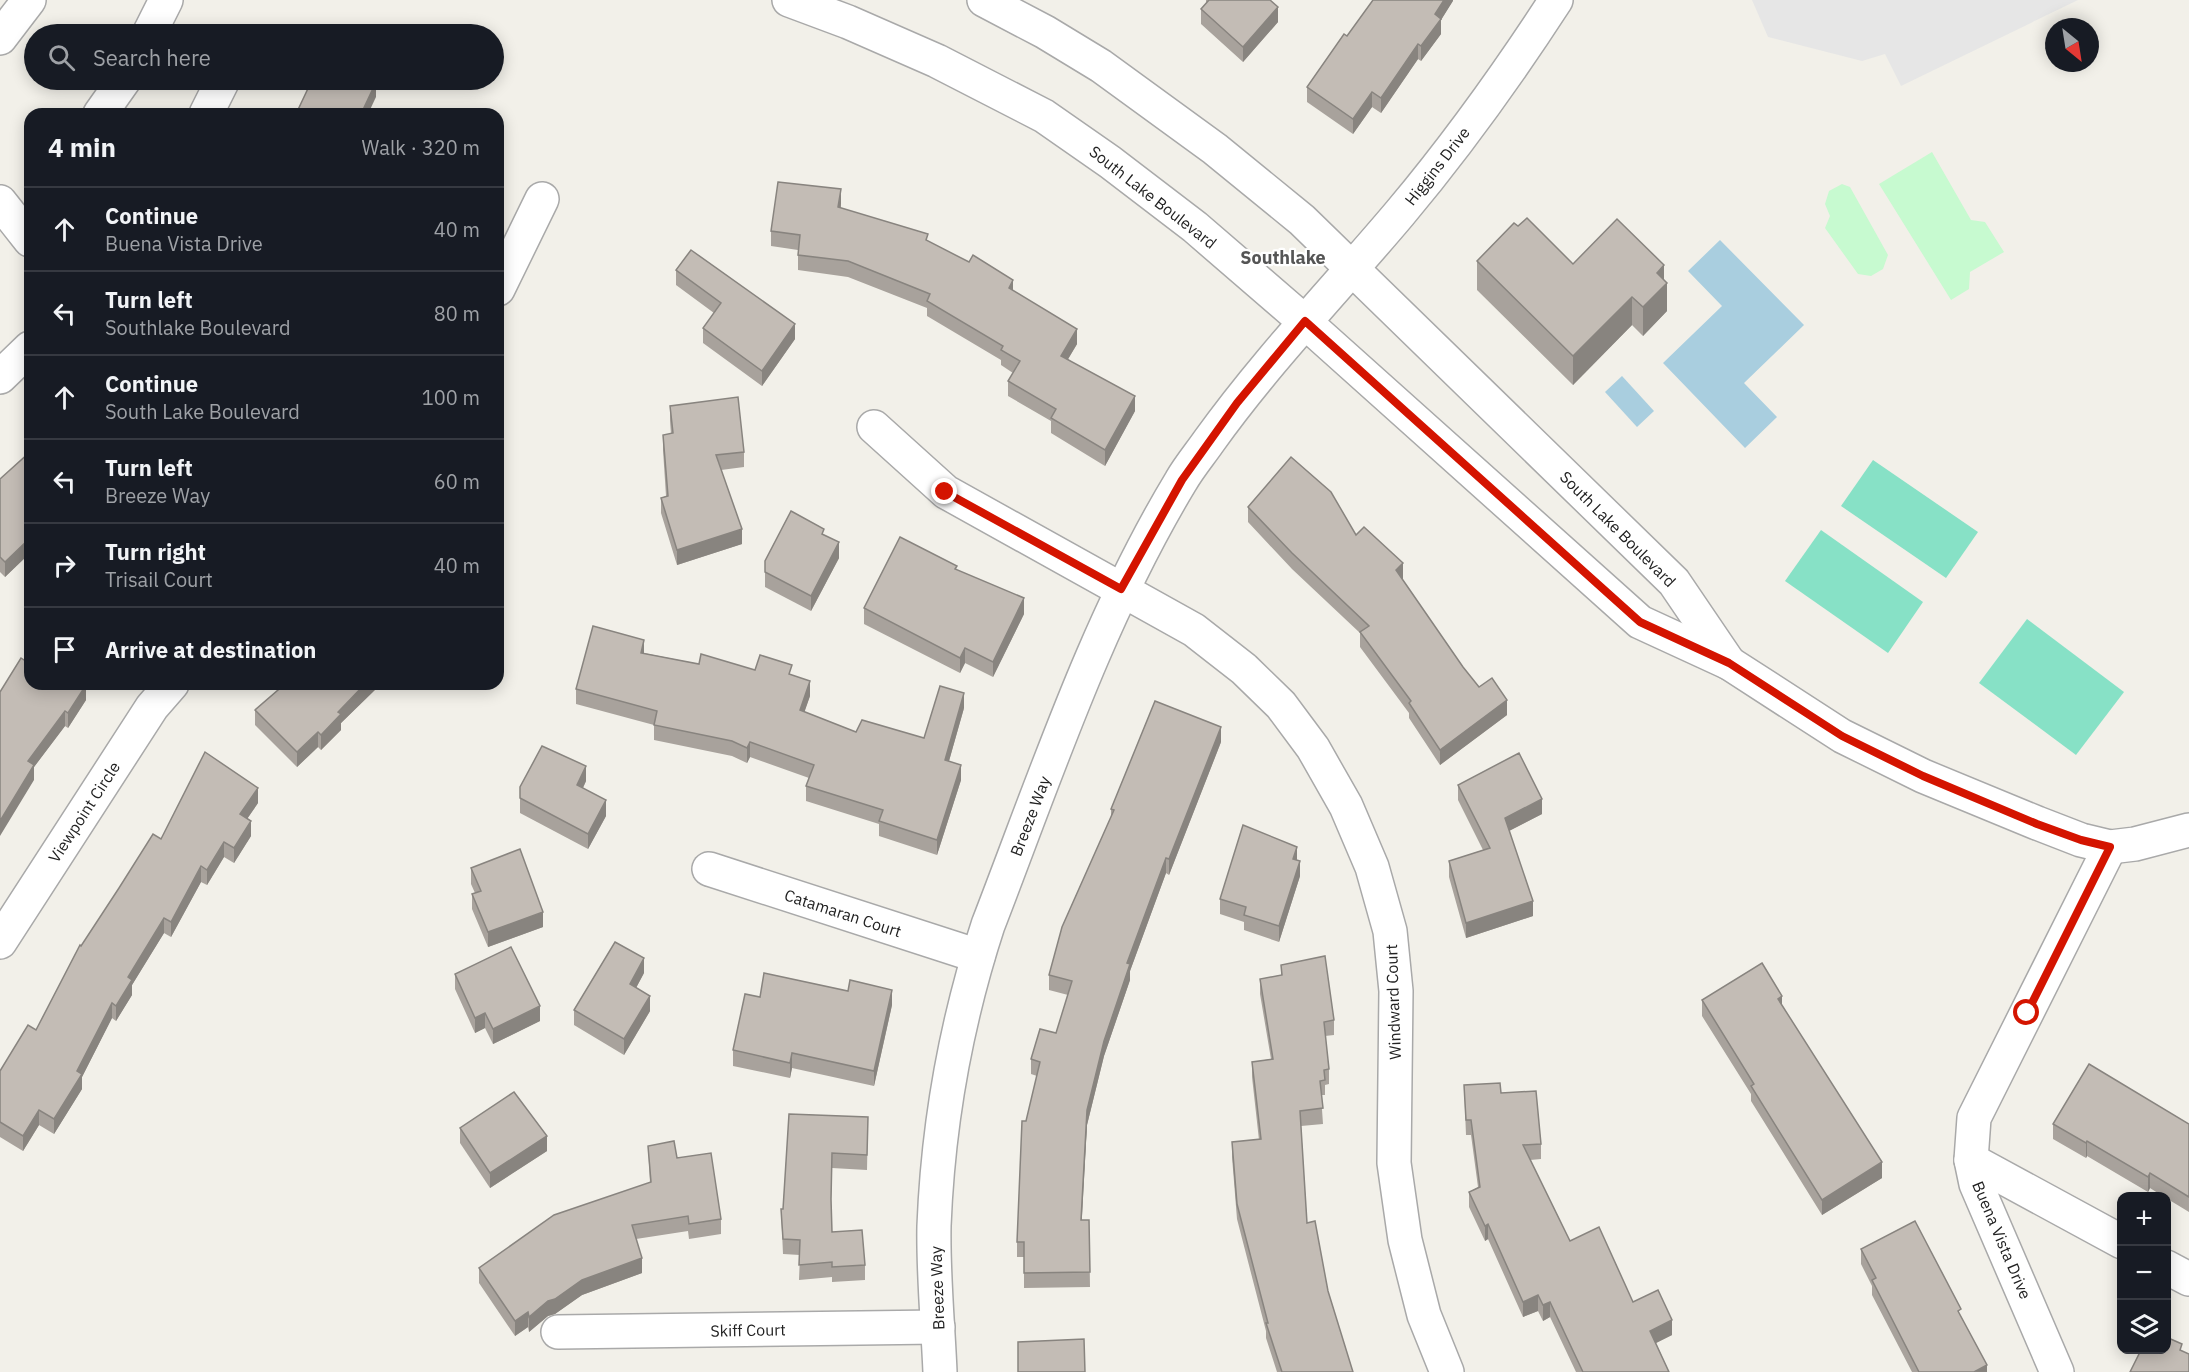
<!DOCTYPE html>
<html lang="en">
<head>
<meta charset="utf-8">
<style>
  :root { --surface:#171b24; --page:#20242c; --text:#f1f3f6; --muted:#9ea1a6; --line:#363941 }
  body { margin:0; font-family:"IBM Plex Sans",sans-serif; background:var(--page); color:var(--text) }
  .controls { position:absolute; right:18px; bottom:18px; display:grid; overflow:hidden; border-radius:12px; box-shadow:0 3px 15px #0003 }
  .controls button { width:54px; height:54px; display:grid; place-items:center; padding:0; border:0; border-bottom:2px solid var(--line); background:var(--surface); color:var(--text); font:30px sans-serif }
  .compass { position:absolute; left:2045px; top:18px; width:54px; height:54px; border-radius:50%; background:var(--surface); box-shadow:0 3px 15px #0003; rotate:150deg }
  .stop { position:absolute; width:18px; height:18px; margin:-14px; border:4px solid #d41400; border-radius:50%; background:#fff }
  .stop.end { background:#d41400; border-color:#fff; box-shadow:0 2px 6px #0008 }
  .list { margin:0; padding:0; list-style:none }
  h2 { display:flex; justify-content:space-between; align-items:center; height:78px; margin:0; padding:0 24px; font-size:26px }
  h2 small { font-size:20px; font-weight:400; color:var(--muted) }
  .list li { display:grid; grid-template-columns:39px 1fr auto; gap:18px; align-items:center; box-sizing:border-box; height:84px; padding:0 24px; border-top:2px solid var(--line) }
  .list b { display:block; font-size:22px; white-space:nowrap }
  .list p { margin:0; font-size:20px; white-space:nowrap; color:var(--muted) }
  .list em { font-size:20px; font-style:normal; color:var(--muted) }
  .icon { flex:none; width:33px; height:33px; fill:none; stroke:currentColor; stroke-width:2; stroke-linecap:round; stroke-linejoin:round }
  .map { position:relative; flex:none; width:2189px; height:1372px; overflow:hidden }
  .search { position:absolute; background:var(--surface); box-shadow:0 3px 15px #0003; left:24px; top:24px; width:480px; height:66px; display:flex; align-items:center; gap:15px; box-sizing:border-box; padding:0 21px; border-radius:33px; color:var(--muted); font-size:22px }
  .panel { position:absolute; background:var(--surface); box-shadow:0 3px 15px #0003; left:24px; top:108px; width:480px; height:582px; border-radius:18px }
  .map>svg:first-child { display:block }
  .park { fill:#c7fad0 }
  .pitch { fill:#87e1c6 }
  .parking { fill:#e6e6e6 }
  .water { fill:#a9cedf }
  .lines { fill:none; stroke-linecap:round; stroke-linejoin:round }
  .street-casing { stroke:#a9a9a9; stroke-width:36 }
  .street { stroke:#fff; stroke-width:33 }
  .wall { fill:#a8a29c }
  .shaded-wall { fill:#88847f }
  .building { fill:#c3bcb5; stroke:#88847f; stroke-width:1.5 }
  .route { stroke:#d41400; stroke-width:8 }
  .labels { text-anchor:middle; stroke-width:4.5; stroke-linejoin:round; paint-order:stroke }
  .street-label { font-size:16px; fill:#222; stroke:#fff }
  .neighbourhood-label { font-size:18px; font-weight:bold; fill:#555; stroke:#fff }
</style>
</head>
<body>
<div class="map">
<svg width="2189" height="1372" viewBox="0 0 2189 1372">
  <rect width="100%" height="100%" fill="#f2f0e9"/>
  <g class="park">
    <polygon points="1932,152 1971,220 1985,222 2004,252 1970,272 1969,289 1951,300 1879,184"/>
    <polygon points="1842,184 1850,187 1888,255 1883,269 1871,276 1858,274 1825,228 1830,216 1825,204 1829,191"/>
  </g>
  <g class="pitch">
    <polygon points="1873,460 1978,532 1946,578 1841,506"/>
    <polygon points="1821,530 1923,602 1888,653 1785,581"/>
    <polygon points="2027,619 2124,692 2076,755 1979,683"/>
  </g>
  <polygon class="parking" points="1752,0 2078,0 1901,86 1885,54 1862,61 1768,37"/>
  <g class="water">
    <polygon points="1720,240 1804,325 1744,383 1777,417 1745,448 1663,363 1722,306 1688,271"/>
    <polygon points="1622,376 1654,411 1637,427 1605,392"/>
  </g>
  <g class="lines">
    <defs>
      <g id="street">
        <polyline points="789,0 848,22 937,61 1044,116 1110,162 1195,227 1305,322 1640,622 1729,663 1842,736 1923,776 2037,823 2081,840 2110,847 2135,844 2189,830"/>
        <polyline points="984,0 1045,32 1101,66 1215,149 1302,220 1674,582 1729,663"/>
        <polyline points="149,34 166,0"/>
        <polyline points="0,38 29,0"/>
        <polyline points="100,114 124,80"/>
        <polyline points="206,114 223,80"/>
        <polyline points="0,202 30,240"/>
        <polyline points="498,289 542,199"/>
        <polyline points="0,377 30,348"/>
        <polyline points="874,427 946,492 1194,630 1244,669 1281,705 1313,748 1346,806 1372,867 1390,931 1396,991 1394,1163 1405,1240 1424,1315 1447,1372"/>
        <polyline points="709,869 978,956"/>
        <polyline points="0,942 152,707 172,684"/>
        <polyline points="1971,1160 2122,1242"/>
        <polyline points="2166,1267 2189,1279"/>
        <polyline points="558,1332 938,1327"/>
        <path d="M940,1372c-2,-48 -7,-98 -6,-146 4,-103 22,-203 54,-301 58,-150 109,-305 193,-444 8,-14 19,-27 28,-40 58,-81 127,-152 191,-228 57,-68 108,-139 156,-213"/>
        <polyline points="2057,1372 1976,1184 1971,1160 1974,1118 2110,847"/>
      </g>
    </defs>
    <use href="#street" class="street-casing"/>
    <use href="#street" class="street"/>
  </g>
  <g class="wall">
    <polygon points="1206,0 1270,0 1278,22 1243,62 1201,24 1201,9 1206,3"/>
    <polygon points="1453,0 1441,20 1441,34 1421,61 1418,59 1381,113 1372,107 1353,134 1307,102 1307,87 1347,36"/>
    <polygon points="841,204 841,208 928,242 1013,290 1077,344 1068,359 1135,411 1105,466 1051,433 1051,421 1008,396 1008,381 1013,373 1001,365 1001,360 927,316 927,308 848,277 798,270 798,250 771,246 771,231"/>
    <polygon points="1518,226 1573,264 1664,280 1667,311 1643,336 1632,325 1573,385 1477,290 1477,261"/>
    <polygon points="676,270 795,339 762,386 703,343 703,328 714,313 676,285"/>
    <polygon points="670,406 744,452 744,467 721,470 742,544 677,565 661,513 661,498 666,496 663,450 663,435 671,434 670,421"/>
    <polygon points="30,452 30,553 5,577 0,572 0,479"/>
    <polygon points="1248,507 1356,535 1403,579 1402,579 1463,667 1479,687 1507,715 1440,765 1409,718 1409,713 1360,647 1360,633 1292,569 1248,522"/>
    <polygon points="824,535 839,558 811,611 765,587 765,561"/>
    <polygon points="957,570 1024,614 993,677 965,663 960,673 864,624 864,608"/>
    <polygon points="644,653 699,664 792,675 810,696 804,712 856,732 924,738 964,708 949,761 961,780 937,855 879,836 879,824 806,801 806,786 809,778 750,757 747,763 732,756 654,740 654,725 576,704 576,689"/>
    <polygon points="285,684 386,684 383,688 380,685 341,723 341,730 321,750 318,747 297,767 255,725 255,710"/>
    <polygon points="0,692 86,700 68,728 65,726 34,767 34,780"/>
    <polygon points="1221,742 1169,875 1166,873 1130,971 1130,980 1104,1056 1087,1125 1081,1220 1089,1220 1090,1287 1024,1288 1024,1257 1017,1257 1017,1242 1037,1076 1031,1074 1031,1059 1056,1033 1068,995 1049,990 1049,975 1111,818 1111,809"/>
    <polygon points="586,781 583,788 606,816 588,849 520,813 520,787"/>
    <polygon points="1458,785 1542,814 1509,831 1533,916 1466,938 1449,877 1449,861 1483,850 1458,800"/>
    <polygon points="258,803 247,819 251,836 234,863 224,857 207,885 201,882 171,937 164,933 132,985 132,995 116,1021 112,1018 82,1077 82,1089 54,1134 39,1125 23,1151 0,1137 0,1071 36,1030 81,946 161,839"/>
    <polygon points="1297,860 1300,876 1279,942 1244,930 1244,922 1220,914 1220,899"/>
    <polygon points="471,868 543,927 488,947 472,909 472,894 475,893 471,884"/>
    <polygon points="1281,965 1334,1020 1334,1035 1325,1036 1329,1069 1329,1084 1325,1085 1325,1095 1321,1095 1323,1124 1301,1126 1307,1223 1353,1372 1277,1372 1266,1338 1266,1331 1237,1219 1232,1157 1232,1142 1259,1140 1252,1077 1252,1062 1271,1059 1260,994 1260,979 1281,975"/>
    <polygon points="644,973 636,988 650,1011 624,1055 574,1025 574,1010"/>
    <polygon points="455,974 540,1021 493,1044 485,1028 475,1033 455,989"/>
    <polygon points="760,997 892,1005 874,1086 792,1068 790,1078 733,1066 733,1050"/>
    <polygon points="1702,1000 1782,1006 1882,1178 1822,1215 1751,1101 1751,1094 1702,1016"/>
    <polygon points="1464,1085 1501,1093 1541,1144 1541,1159 1530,1160 1570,1241 1633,1302 1672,1335 1656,1343 1669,1372 1576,1372 1550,1317 1543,1321 1538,1311 1523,1317 1488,1239 1485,1241 1469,1207 1469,1192 1478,1187 1471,1135 1466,1135"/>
    <polygon points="789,1114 868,1117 867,1170 832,1168 831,1204 832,1232 865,1265 865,1280 832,1282 832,1277 799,1280 800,1255 783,1254 781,1209 783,1209"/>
    <polygon points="2053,1124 2189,1124 2189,1212 2166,1198 2166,1197 2164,1197 2150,1188 2148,1192 2087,1156 2086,1158 2053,1139"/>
    <polygon points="460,1128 547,1151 490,1188 460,1143"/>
    <polygon points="648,1146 677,1158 721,1219 721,1234 689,1239 688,1231 636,1239 642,1273 582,1295 555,1314 548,1316 529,1332 528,1327 515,1336 479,1283 479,1268 650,1183"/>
    <polygon points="1861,1249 1987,1372 1912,1372 1872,1295 1872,1286 1861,1264"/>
  </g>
  <g class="shaded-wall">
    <polygon points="1444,0 1453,0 1453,1 1441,20 1441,34 1421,61 1421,46 1435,14"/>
    <polygon points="1278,7 1278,22 1243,62 1243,47"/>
    <polygon points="1418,44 1418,59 1381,113 1381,98"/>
    <polygon points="376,82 376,97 368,114 361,114"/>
    <polygon points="1372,92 1372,107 1353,134 1353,119"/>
    <polygon points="841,189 841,204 838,222 838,207"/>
    <polygon points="1664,265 1664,286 1667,283 1667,311 1643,336 1643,307 1657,273"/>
    <polygon points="1013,280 1013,296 1009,288"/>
    <polygon points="1632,297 1632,325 1573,385 1573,356"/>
    <polygon points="795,324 795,339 762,386 762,371"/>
    <polygon points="1077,329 1077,344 1061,371 1061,356"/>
    <polygon points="1135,396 1135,411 1105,466 1105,450"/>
    <polygon points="742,529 742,544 677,565 677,550"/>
    <polygon points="30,538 30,553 5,577 5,562"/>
    <polygon points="839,542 839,558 811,611 811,596"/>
    <polygon points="1403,563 1403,579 1396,586 1396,570"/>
    <polygon points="1024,598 1024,614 993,677 993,662"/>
    <polygon points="644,640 644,655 641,653"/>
    <polygon points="965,648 965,663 960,673 960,658"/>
    <polygon points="810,681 810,696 800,725 800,710"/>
    <polygon points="365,684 380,684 380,685 341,723 341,730 321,750 321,735 338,712"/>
    <polygon points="86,685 86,700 68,728 68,713"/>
    <polygon points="964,693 964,708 945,775 945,760"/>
    <polygon points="1507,700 1507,715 1440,765 1440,750"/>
    <polygon points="65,711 65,726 34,767 34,780 0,836 0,821 28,761"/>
    <polygon points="1221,727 1221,742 1169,875 1169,859"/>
    <polygon points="318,732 318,747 297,767 297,752"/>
    <polygon points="750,742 750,757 747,763 747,748"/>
    <polygon points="961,765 961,780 937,855 937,840"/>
    <polygon points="586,766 586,781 577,800 577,785"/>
    <polygon points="258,788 258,803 240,829 240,814"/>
    <polygon points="1542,799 1542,814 1505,833 1505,818"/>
    <polygon points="606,800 606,816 588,849 588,834"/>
    <polygon points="251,821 251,836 234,863 234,848"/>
    <polygon points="224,842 224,857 207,885 207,870"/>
    <polygon points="1297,847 1297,862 1293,859"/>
    <polygon points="1166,858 1166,873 1130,971 1130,980 1104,1056 1087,1125 1081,1235 1081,1220 1087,1110 1104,1041 1127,963"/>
    <polygon points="1300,861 1300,876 1279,942 1279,926"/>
    <polygon points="201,866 201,882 171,937 171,922"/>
    <polygon points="1533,901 1533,916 1466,938 1466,923"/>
    <polygon points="543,912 543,927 488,947 488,932"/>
    <polygon points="164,918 164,933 132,985 132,995 116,1021 116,1006 128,977"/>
    <polygon points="644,958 644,973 630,999 630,984"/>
    <polygon points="892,990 892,1005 874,1086 874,1071"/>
    <polygon points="650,996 650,1011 624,1055 624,1039"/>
    <polygon points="1782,996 1782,1012 1778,999"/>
    <polygon points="112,1003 112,1018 82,1077 82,1089 54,1134 54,1119 77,1071"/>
    <polygon points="540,1006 540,1021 493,1044 493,1029"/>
    <polygon points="485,1013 485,1028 475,1033 475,1018"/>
    <polygon points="792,1053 792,1068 790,1078 790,1063"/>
    <polygon points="39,1110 39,1125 23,1151 23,1136"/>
    <polygon points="547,1136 547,1151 490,1188 490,1173"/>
    <polygon points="2087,1141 2087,1156 2086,1158 2086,1143"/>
    <polygon points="1882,1162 1882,1178 1822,1215 1822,1200"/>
    <polygon points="2150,1173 2150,1188 2148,1192 2148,1177"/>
    <polygon points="1488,1224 1488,1239 1485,1241 1485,1226"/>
    <polygon points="642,1258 642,1273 582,1295 555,1314 548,1316 529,1332 529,1317 548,1301 582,1280"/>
    <polygon points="1538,1295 1538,1311 1523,1317 1523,1302"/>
    <polygon points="1550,1302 1550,1317 1543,1321 1543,1305"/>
    <polygon points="528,1312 528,1327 515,1336 515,1321"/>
    <polygon points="1672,1320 1672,1335 1650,1346 1650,1331"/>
    <polygon points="1987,1365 1987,1372 1974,1372"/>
  </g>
  <g class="building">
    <polygon points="1209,0 1270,0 1278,7 1243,47 1201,9"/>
    <polygon points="1373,0 1444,0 1435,14 1441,19 1421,46 1418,44 1381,98 1372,92 1353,119 1307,87 1344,34 1347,36"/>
    <polygon points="312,80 371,80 376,82 361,114 296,114"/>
    <polygon points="430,109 440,114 428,114"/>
    <polygon points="778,182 841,189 838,207 928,234 926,240 969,262 973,255 1013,280 1009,288 1077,329 1061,356 1135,396 1105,450 1051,418 1056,409 1008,381 1020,361 1001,350 1003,346 927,301 930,294 848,261 798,255 800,235 771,231"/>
    <polygon points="1527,218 1573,264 1617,219 1664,265 1657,273 1667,283 1643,307 1632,297 1573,356 1477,261 1514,223 1518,226"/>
    <polygon points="691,250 795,324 762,371 703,328 721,303 676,270"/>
    <polygon points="738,397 744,452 716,455 742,529 677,550 661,498 668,496 663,435 673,433 670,406"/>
    <polygon points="30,452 30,538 5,562 0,557 0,479"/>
    <polygon points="1291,457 1331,492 1356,535 1364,527 1403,563 1396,570 1463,667 1479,687 1492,678 1507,700 1440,750 1409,703 1411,701 1360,632 1369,626 1292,553 1248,507"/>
    <polygon points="791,511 824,529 822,534 839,542 811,596 765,572 765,561"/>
    <polygon points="900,537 957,566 955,569 1024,598 993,662 965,648 960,658 864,608"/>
    <polygon points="593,626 644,640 641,653 699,664 701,654 755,670 760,655 792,665 789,674 810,681 800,710 856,732 862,720 924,738 940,686 964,693 945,760 961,765 937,840 879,821 883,810 806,786 814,765 750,742 747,748 732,741 654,725 657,711 576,689"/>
    <polygon points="21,658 30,664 30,684 86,685 68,713 65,711 28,761 34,765 0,821 0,692"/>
    <polygon points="285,684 365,684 338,712 341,714 321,735 318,732 297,752 255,710"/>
    <polygon points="1155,701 1221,727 1169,859 1166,858 1127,963 1130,964 1104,1041 1087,1110 1081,1220 1089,1220 1090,1272 1024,1273 1024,1242 1017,1242 1022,1121 1026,1121 1040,1062 1031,1059 1040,1029 1056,1033 1072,981 1049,975 1062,927 1114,810 1111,809"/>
    <polygon points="542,746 586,766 577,785 606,800 588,834 520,798 520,787"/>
    <polygon points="205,752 258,788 240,814 251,821 234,848 224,842 207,870 201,866 171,922 164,918 128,977 132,980 116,1006 112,1003 77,1071 82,1074 54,1119 39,1110 23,1136 0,1122 0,1071 28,1025 36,1030 80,945 81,946 119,888 153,834 161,839"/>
    <polygon points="1519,753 1542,799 1505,818 1533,901 1466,923 1449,861 1490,848 1458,785"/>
    <polygon points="1243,825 1297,847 1293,859 1300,861 1279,926 1244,915 1246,907 1220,899"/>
    <polygon points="520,849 543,912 488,932 472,894 481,891 471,868"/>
    <polygon points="615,942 644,958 630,984 650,996 624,1039 574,1010"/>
    <polygon points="511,947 540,1006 493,1029 485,1013 475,1018 455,974"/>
    <polygon points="1325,956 1334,1020 1324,1022 1329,1069 1324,1070 1325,1080 1320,1081 1323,1108 1300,1111 1307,1223 1315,1221 1328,1291 1353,1372 1282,1372 1266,1323 1268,1323 1237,1204 1232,1142 1261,1139 1252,1062 1273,1059 1260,979 1282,975 1281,965"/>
    <polygon points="1762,963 1782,996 1778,999 1882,1162 1822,1200 1751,1086 1754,1084 1702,1000"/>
    <polygon points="764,973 848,991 850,980 892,990 874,1071 792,1053 790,1063 733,1050 745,994 760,997"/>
    <polygon points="2089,1064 2189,1124 2189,1197 2150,1173 2148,1177 2087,1141 2086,1143 2053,1124"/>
    <polygon points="1500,1083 1501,1093 1536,1091 1541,1144 1523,1145 1570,1241 1599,1227 1633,1302 1658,1290 1672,1320 1650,1331 1669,1372 1583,1372 1550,1302 1543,1305 1538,1295 1523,1302 1488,1224 1485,1226 1469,1192 1480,1187 1471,1120 1466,1120 1464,1085"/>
    <polygon points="514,1092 547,1136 490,1173 460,1128"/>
    <polygon points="789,1114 868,1117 867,1155 832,1153 831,1199 832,1232 862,1230 865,1265 832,1267 832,1262 799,1265 800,1240 783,1239 781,1209 783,1209"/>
    <polygon points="674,1141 677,1158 711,1153 721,1219 689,1224 688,1216 632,1225 642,1258 582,1280 555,1299 548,1301 529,1317 528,1312 515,1321 479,1268 554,1215 651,1182 648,1146"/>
    <polygon points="1915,1221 1961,1309 1958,1311 1987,1365 1974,1372 1919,1372 1872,1280 1876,1278 1861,1249"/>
    <polygon points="2166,1337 2182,1344 2180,1350 2189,1354 2189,1372 2130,1372 2141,1350 2166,1350"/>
    <polygon points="1084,1339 1085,1372 1018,1372 1018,1342"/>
  </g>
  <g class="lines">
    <polyline class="route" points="945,492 1121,589 1182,480 1237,403 1305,321 1640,622 1729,663 1842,736 1923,776 2037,824 2081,840 2110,847 2027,1013"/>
  </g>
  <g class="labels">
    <g class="street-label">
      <text transform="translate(1437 166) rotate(-52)" y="6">Higgins Drive</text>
      <text transform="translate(1153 197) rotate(38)" y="6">South Lake Boulevard</text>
      <text transform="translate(1618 529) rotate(45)" y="6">South Lake Boulevard</text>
      <text transform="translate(84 812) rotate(-57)" y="6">Viewpoint Circle</text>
      <text transform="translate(1030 816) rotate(-69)" y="6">Breeze Way</text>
      <text transform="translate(843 913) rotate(18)" y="6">Catamaran Court</text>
      <text transform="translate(1393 1002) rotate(-92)" y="6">Windward Court</text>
      <text transform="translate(2002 1240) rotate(67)" y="6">Buena Vista Drive</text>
      <text transform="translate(937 1288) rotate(-92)" y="6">Breeze Way</text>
      <text transform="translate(748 1330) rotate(-1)" y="6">Skiff Court</text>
    </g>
    <g class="neighbourhood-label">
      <text x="1283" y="264">Southlake</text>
    </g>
  </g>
</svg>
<div class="controls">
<button>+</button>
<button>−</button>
<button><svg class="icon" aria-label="layers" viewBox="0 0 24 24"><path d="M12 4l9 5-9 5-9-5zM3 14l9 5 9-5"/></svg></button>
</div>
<svg class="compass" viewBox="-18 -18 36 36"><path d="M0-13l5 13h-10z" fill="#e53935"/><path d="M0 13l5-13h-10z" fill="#9ea1a6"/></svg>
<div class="stop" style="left:2027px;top:1013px"></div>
<div class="stop end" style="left:945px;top:492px"></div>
<div class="search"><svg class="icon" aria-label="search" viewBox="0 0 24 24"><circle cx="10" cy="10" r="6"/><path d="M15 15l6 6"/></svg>Search here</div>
<section class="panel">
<h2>4 min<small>Walk · 320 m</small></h2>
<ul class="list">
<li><svg class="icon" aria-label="ahead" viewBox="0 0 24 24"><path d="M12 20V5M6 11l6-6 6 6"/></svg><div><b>Continue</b><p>Buena Vista Drive</p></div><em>40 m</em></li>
<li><svg class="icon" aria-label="left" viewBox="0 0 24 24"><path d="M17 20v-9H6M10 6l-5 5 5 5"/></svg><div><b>Turn left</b><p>Southlake Boulevard</p></div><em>80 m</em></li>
<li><svg class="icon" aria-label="ahead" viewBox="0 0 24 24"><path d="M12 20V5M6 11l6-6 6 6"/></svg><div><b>Continue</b><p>South Lake Boulevard</p></div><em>100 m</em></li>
<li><svg class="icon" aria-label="left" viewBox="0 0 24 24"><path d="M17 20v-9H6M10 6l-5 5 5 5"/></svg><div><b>Turn left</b><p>Breeze Way</p></div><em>60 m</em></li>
<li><svg class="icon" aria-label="right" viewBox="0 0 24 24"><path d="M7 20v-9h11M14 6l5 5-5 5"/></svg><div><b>Turn right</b><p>Trisail Court</p></div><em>40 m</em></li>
<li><svg class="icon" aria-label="arrive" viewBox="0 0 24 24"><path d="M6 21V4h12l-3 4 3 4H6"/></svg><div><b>Arrive at destination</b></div></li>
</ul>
</section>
</div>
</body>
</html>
